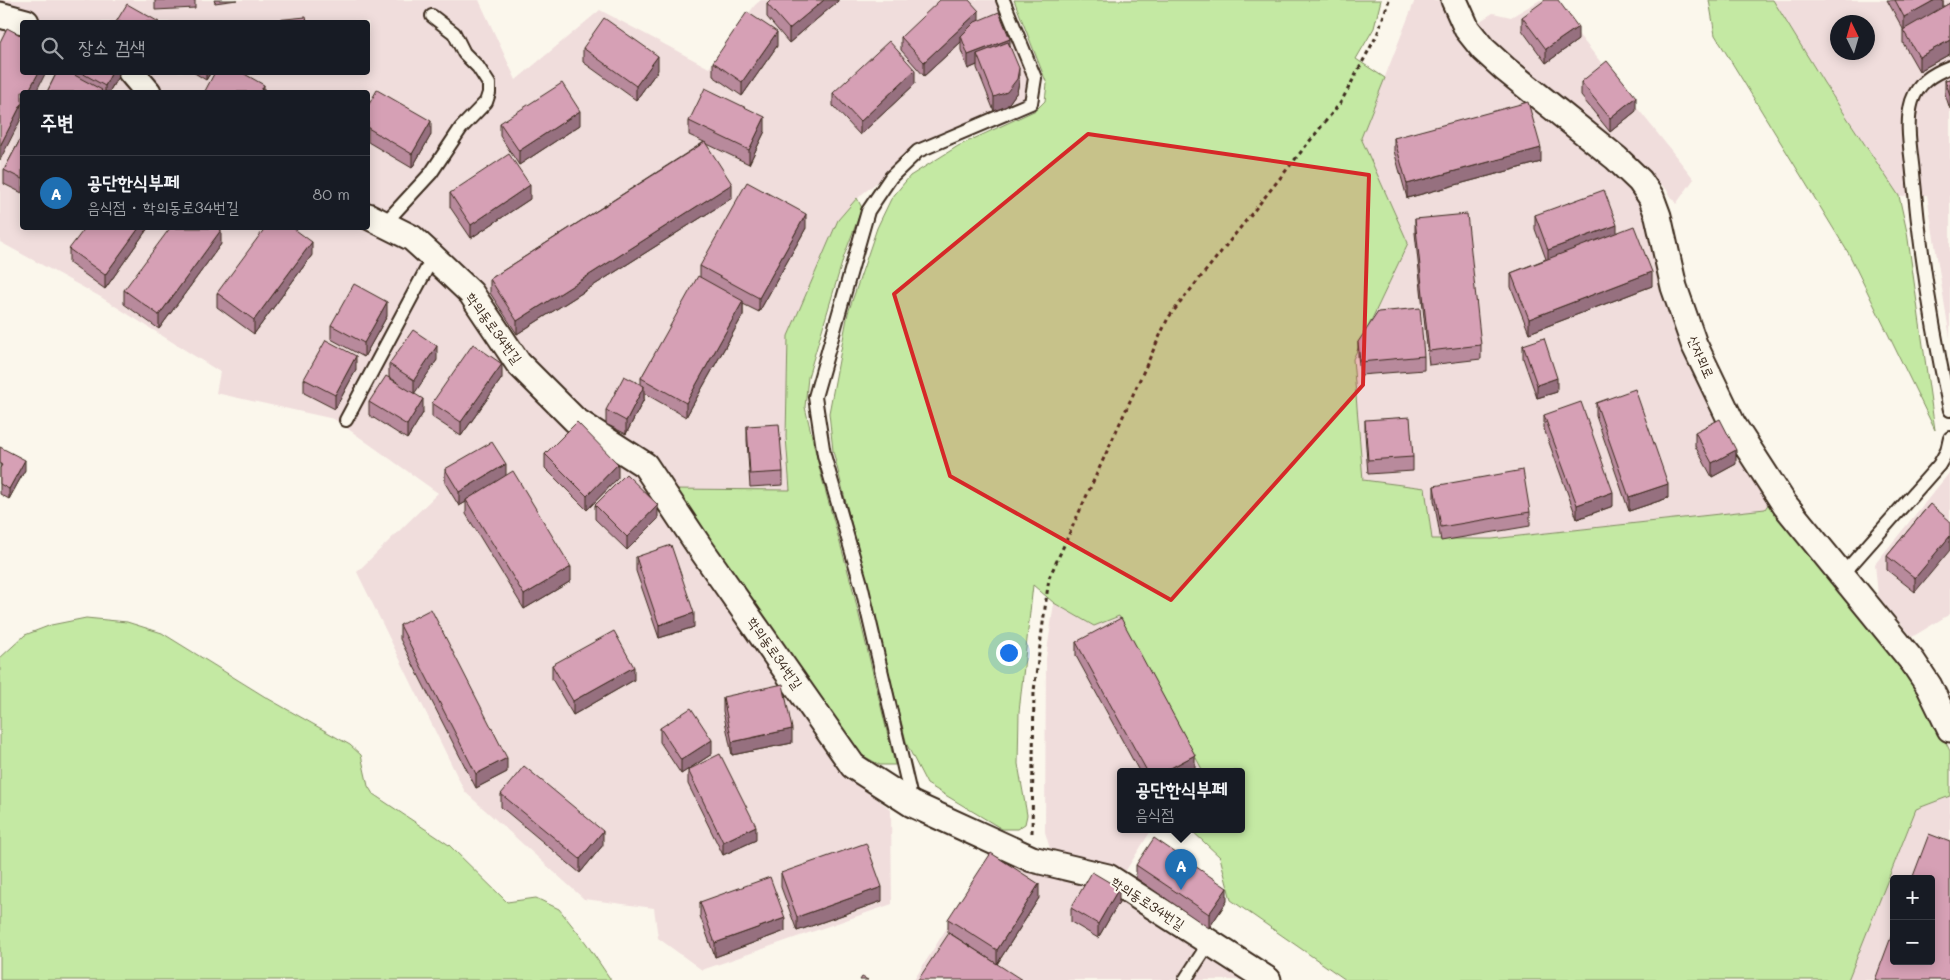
<!DOCTYPE html>
<html lang="ko">
<head>
<meta charset="utf-8">
<style>
  :root { --surface:#171b24; --page:#242831; --text:#f1f3f6; --muted:#9ea1a6; --line:#363941; --accent:#1f6fb2 }
  body { margin:0; font-family:Mali,"Poor Story",sans-serif; background:var(--page); color:var(--text) }
  .controls { position:absolute; right:15px; bottom:15px; display:grid; overflow:hidden; border-radius:5px; box-shadow:0 2px 12px #0003 }
  .controls button { width:45px; height:45px; display:grid; place-items:center; padding:0; border:0; border-bottom:1px solid var(--line); background:var(--surface); color:var(--text); font:25px sans-serif }
  .compass { position:absolute; left:1830px; top:15px; width:45px; height:45px; border-radius:50%; background:var(--surface); box-shadow:0 2px 12px #0003; rotate:355deg }
  .you { position:absolute; left:1008px; top:652px; width:18px; height:18px; margin:-12px; border:4px solid #fff; border-radius:50%; background:#1a73e8; box-shadow:0 0 0 8px #1a73e833 }
  .badge { display:grid; place-items:center; width:32px; height:32px; border-radius:50%; background:var(--accent); color:#fff; font-size:16px; font-weight:700 }
  .pin { position:absolute; translate:-50% -41px; filter:drop-shadow(0 1px 2px #0008) }
  .pin::after { content:''; position:absolute; top:26px; width:18px; height:15px; background:inherit; clip-path:polygon(0 0,100% 0,50% 100%) }
  .popup { position:absolute; left:1117px; top:768px; width:128px; height:65px; box-sizing:border-box; display:grid; place-content:center; border-radius:5px; background:var(--surface); filter:drop-shadow(0 1px 4px #0005); font-size:16px; white-space:nowrap; color:var(--muted) }
  .popup b { font-size:19px; color:var(--text) }
  .popup::after { content:''; position:absolute; left:50%; top:100%; margin-left:-10px; border:10px solid transparent; border-top-color:var(--surface) }
  .list { margin:0; padding:0; list-style:none }
  h2 { display:flex; justify-content:space-between; align-items:center; height:65px; margin:0; padding:0 20px; font-size:21px }
  h2 small { font-size:16px; font-weight:400; color:var(--muted) }
  .list li { display:grid; grid-template-columns:32px 1fr auto; gap:15px; align-items:center; box-sizing:border-box; height:75px; padding:0 20px; border-top:1px solid var(--line) }
  .list b { display:block; font-size:19px; white-space:nowrap }
  .list p { margin:0; font-size:16px; white-space:nowrap; color:var(--muted) }
  .list em { font-size:16px; font-style:normal; color:var(--muted) }
  .icon { flex:none; width:28px; height:28px; fill:none; stroke:currentColor; stroke-width:2; stroke-linecap:round; stroke-linejoin:round }
  .map { position:relative; flex:none; width:1950px; height:980px; overflow:hidden }
  .search { position:absolute; background:var(--surface); box-shadow:0 2px 12px #0003; left:20px; top:20px; width:350px; height:55px; display:flex; align-items:center; gap:12px; box-sizing:border-box; padding:0 18px; border-radius:5px; color:var(--muted); font-size:19px }
  .panel { position:absolute; background:var(--surface); box-shadow:0 2px 12px #0003; left:20px; top:90px; width:350px; height:140px; border-radius:5px }
  .map>svg:first-child { display:block }
  .built { fill:#f0dddc; fill-rule:evenodd }
  .green { fill:#c4e9a3; stroke:#808a60 }
  .lines { fill:none; stroke-linecap:round; stroke-linejoin:round }
  .lane-casing { stroke:#3b2a1e; stroke-width:16 }
  .street-casing { stroke:#3b2a1e; stroke-width:29 }
  .path { stroke:#3b2a1e; stroke-width:3; stroke-dasharray:4 4; stroke-linecap:butt }
  .lane { stroke:#fbf7ec; stroke-width:12 }
  .street { stroke:#fbf7ec; stroke-width:25 }
  .wall { fill:#b88a9c; stroke:#3b2a1e }
  .shaded-wall { fill:#96707f; stroke:#3b2a1e }
  .building { fill:#d6a0b5; stroke:#3b2a1e }
  .marked { fill:#d62828; fill-opacity:0.2; stroke:#d62828; stroke-width:4; stroke-linejoin:round }
  .labels { text-anchor:middle; stroke-width:4; stroke-linejoin:round; paint-order:stroke }
  .street-label { font-size:14px; fill:#3b2a1e; stroke:#fbf7ec }
</style>
</head>
<body>
<div class="map">
<svg width="1950" height="980" viewBox="0 0 1950 980">
  <rect width="100%" height="100%" fill="#fbf7ec"/>
  <filter id="ink" filterUnits="userSpaceOnUse"><feTurbulence type="fractalNoise" baseFrequency=".02" numOctaves="2"/><feDisplacementMap in="SourceGraphic" scale="10" xChannelSelector="R" yChannelSelector="G"/><feConvolveMatrix kernelMatrix="1 2 1 2 8 2 1 2 1" color-interpolation-filters="sRGB"/></filter>
  <g filter="url(#ink)">
    <g class="built">
      <path d="M0,0h479l37,80 84,-70 109,58 46,-63 6,-5h242l32,78 -4,25 -113,48 -56,43 -24,26 -50,116 -2,101 4,53 -119,-1 178,287 42,34 1,94 -190,66 -44,-32 -4,-30 -70,-9 -119,-107 -108,-220 81,-79 -104,-74 -118,-26 4,-21 -121,-76 -99,-54zM22,22h346v50h-346zM22,92h346v136h-346z"/>
      <polygon points="1415,0 1443,0 1486,64 1635,194 1643,207 1679,345 1759,488 1769,503 1765,509 1492,539 1432,539 1425,488 1363,480 1353,359 1408,243 1361,138"/>
      <polygon points="1540,0 1551,0 1694,179 1676,204 1666,189 1501,50 1477,23 1493,13 1511,17"/>
      <path d="M1773,0h177v338l-23,-143 -28,1 -75,-113zM1838,22h30v30h-30z"/>
      <polygon points="1950,472 1950,614 1912,637 1878,596 1875,564"/>
      <polygon points="1054,603 1094,626 1119,616 1203,771 1121,771 1121,829 1152,829 1125,872 1050,849 1045,832 1046,658"/>
      <path d="M1950,796v184h-102l68,-171zM1894,879h37v82h-37z"/>
      <polygon points="994,853 1097,883 1251,980 914,980"/>
    </g>
    <g class="green">
      <polygon points="1014,0 1381,0 1374,28 1356,59 1385,78 1361,138 1408,243 1353,359 1363,480 1425,488 1432,539 1492,539 1765,509 1769,503 1917,683 1950,751 1950,796 1916,809 1848,980 1346,980 1231,900 1220,857 1190,829 1241,829 1241,771 1203,771 1119,616 1094,626 1054,603 1033,585 1019,712 1018,764 1027,815 1025,824 1017,829 1002,829 927,784 907,745 833,451 829,413 848,313 877,228 891,199 910,176 958,146 1036,110 1045,101 1047,84"/>
      <polygon points="1709,0 1773,0 1824,83 1899,196 1907,232 1935,430 1849,254 1715,35"/>
      <polygon points="857,198 862,208 844,256 808,377 805,407 821,475 852,586 895,765 880,765 858,753 671,489 790,490 786,437 788,336 838,220"/>
      <polygon points="86,618 127,622 162,633 267,698 350,745 361,755 368,786 373,794 449,845 507,902 536,898 559,909 586,943 611,980 0,980 0,658 25,635 51,625"/>
    </g>
    <g class="lines">
      <defs>
        <g id="lane">
          <path d="M1950,67c-18,7 -32,16 -38,34 -7,23 -1,50 1,72 7,80 20,159 37,237"/>
          <polyline points="384,224 431,173 461,128 486,102 489,93 489,84 478,67 464,53 454,33 432,16"/>
          <polyline points="346,420 433,257"/>
          <polyline points="1842,575 1939,465 1947,451 1950,438"/>
          <polyline points="912,802 861,584 824,455 815,397 868,211 891,177 918,151 1031,103 1035,78 1003,0"/>
          <polyline points="1185,980 1209,943"/>
        </g>
        <g id="street">
          <polyline points="1454,0 1467,29 1483,49 1505,69 1616,158 1640,181 1651,197 1658,216 1674,287 1694,344 1732,423 1785,505 1913,662 1929,686 1950,729"/>
          <polyline points="0,15 26,22"/>
          <polyline points="131,72 148,92"/>
          <polyline points="368,216 412,238 433,257 471,293 518,363 575,420 645,465 699,546 853,766 912,804 1032,859 1108,877 1268,980"/>
        </g>
      </defs>
      <use href="#lane" class="lane-casing"/>
      <use href="#street" class="street-casing"/>
      <polyline class="path" points="1032,833 1034,691 1049,578 1168,318 1341,102 1377,35 1389,0"/>
      <use href="#lane" class="lane"/>
      <use href="#street" class="street"/>
    </g>
    <g class="wall">
      <polygon points="155,0 195,0 195,8 155,10"/>
      <polygon points="214,0 237,0 215,3"/>
      <polygon points="838,0 838,1 789,43 767,17 767,4"/>
      <polygon points="1887,0 1943,0 1943,7 1950,3 1950,54 1919,71 1903,43 1903,29"/>
      <polygon points="1522,17 1578,40 1546,63 1522,30"/>
      <polygon points="979,20 1010,46 1019,82 1017,92 1007,106 994,111 977,68 977,65 968,69 961,50 961,42 924,76 901,50 901,37"/>
      <polygon points="777,46 742,96 713,76 713,62"/>
      <polygon points="583,48 658,70 636,100 583,62"/>
      <polygon points="57,72 119,72 119,75 109,92 47,92"/>
      <polygon points="193,72 211,72 206,80"/>
      <polygon points="1950,79 1950,109 1945,94 1945,80"/>
      <polygon points="1581,82 1636,111 1610,132 1581,96"/>
      <polygon points="915,84 860,135 833,106 833,93"/>
      <polygon points="368,106 431,135 412,168 368,142"/>
      <polygon points="689,121 765,131 749,164 705,143 732,198 517,334 490,293 490,279 704,142 689,135"/>
      <polygon points="500,123 580,125 519,165 500,136"/>
      <polygon points="22,136 22,193 4,184 4,170"/>
      <polygon points="1394,138 1541,162 1407,198 1394,151"/>
      <polygon points="450,193 530,199 471,238 450,207"/>
      <polygon points="1535,215 1617,232 1652,286 1529,333 1511,287 1511,273 1546,259 1535,229"/>
      <polygon points="1415,219 1481,345 1481,359 1429,365 1415,233"/>
      <polygon points="148,228 105,289 69,263 69,249"/>
      <polygon points="806,228 759,312 743,304 743,315 686,417 644,393 644,399 626,434 606,424 606,410 641,384 641,378 700,277 700,266"/>
      <polygon points="221,244 159,329 124,304 124,290"/>
      <polygon points="312,255 254,334 217,307 217,293"/>
      <polygon points="387,316 364,357 331,339 331,325"/>
      <polygon points="1358,342 1424,356 1424,370 1360,375 1358,356"/>
      <polygon points="1523,345 1557,392 1537,398 1523,358"/>
      <polygon points="437,360 414,393 423,413 407,439 369,415 369,402 397,382 389,377 389,364"/>
      <polygon points="356,370 335,409 304,393 304,379"/>
      <polygon points="502,378 461,436 432,417 432,403"/>
      <polygon points="1596,403 1668,498 1629,511 1596,416"/>
      <polygon points="1544,415 1613,506 1577,519 1544,429"/>
      <polygon points="1365,420 1413,457 1413,471 1368,474 1365,434"/>
      <polygon points="747,426 783,472 783,485 750,487 747,440"/>
      <polygon points="1695,432 1736,464 1712,477 1695,446"/>
      <polygon points="0,447 25,470 9,499 0,494"/>
      <polygon points="545,454 618,478 587,510 545,468"/>
      <polygon points="445,469 506,476 571,581 524,609 466,514 466,502 459,506 445,483"/>
      <polygon points="1434,486 1530,512 1530,526 1441,541 1434,500"/>
      <polygon points="1930,504 1915,592 1887,570 1887,556"/>
      <polygon points="595,505 658,519 627,550 595,519"/>
      <polygon points="636,557 694,627 659,638 636,571"/>
      <polygon points="400,625 507,772 476,788 400,639"/>
      <polygon points="1076,642 1195,769 1190,771 1139,771 1076,656"/>
      <polygon points="552,665 634,680 573,715 552,679"/>
      <polygon points="723,697 792,743 732,755 723,711"/>
      <polygon points="660,728 712,754 681,774 660,742"/>
      <polygon points="688,770 756,840 723,855 688,784"/>
      <polygon points="501,794 603,845 580,873 501,807"/>
      <polygon points="1136,865 1227,901 1209,928 1136,878"/>
      <polygon points="781,873 882,901 797,931 781,887"/>
      <polygon points="1039,898 997,964 948,932 948,919"/>
      <polygon points="700,902 785,931 715,957 700,916"/>
      <polygon points="1119,902 1098,938 1071,922 1071,908"/>
    </g>
    <g class="shaded-wall">
      <polygon points="824,0 838,0 838,1 789,43 789,29"/>
      <polygon points="1935,0 1943,0 1943,9 1904,31 1904,17"/>
      <polygon points="979,11 979,25 961,36 961,42 924,76 924,62"/>
      <polygon points="1578,27 1578,40 1546,63 1546,49"/>
      <polygon points="777,32 777,46 742,96 742,82"/>
      <polygon points="1010,39 1010,52 977,54 977,65 968,69 968,55"/>
      <polygon points="1950,40 1950,54 1919,71 1919,57"/>
      <polygon points="658,56 658,70 636,100 636,86"/>
      <polygon points="1019,68 1019,82 1017,92 1007,106 994,111 994,97"/>
      <polygon points="915,70 915,84 860,135 860,122"/>
      <polygon points="39,72 46,72 36,92 28,92"/>
      <polygon points="112,72 119,72 119,75 109,92 105,92 105,86"/>
      <polygon points="206,72 211,72 206,80"/>
      <polygon points="264,85 264,92 260,92"/>
      <polygon points="1636,97 1636,111 1610,132 1610,118"/>
      <polygon points="22,103 22,117 0,160 0,146"/>
      <polygon points="580,111 580,125 519,165 519,151"/>
      <polygon points="765,117 765,131 749,164 749,150"/>
      <polygon points="431,121 431,135 412,168 412,154"/>
      <polygon points="1541,148 1541,162 1407,198 1407,184"/>
      <polygon points="732,184 732,198 517,334 517,321"/>
      <polygon points="530,185 530,199 471,238 471,225"/>
      <polygon points="806,214 806,228 759,312 759,298"/>
      <polygon points="1617,225 1617,239 1548,264 1548,250"/>
      <polygon points="139,228 148,228 105,289 105,275"/>
      <polygon points="221,230 221,244 159,329 159,315"/>
      <polygon points="312,242 312,255 254,334 254,320"/>
      <polygon points="1652,272 1652,286 1529,333 1529,319"/>
      <polygon points="743,301 743,315 686,417 686,403"/>
      <polygon points="387,302 387,316 364,357 364,343"/>
      <polygon points="437,346 437,360 414,394 414,380"/>
      <polygon points="356,356 356,370 335,409 335,395"/>
      <polygon points="502,364 502,378 461,436 461,422"/>
      <polygon points="1557,378 1557,392 1537,398 1537,385"/>
      <polygon points="644,386 644,399 626,434 626,421"/>
      <polygon points="423,399 423,413 407,439 407,425"/>
      <polygon points="1736,450 1736,464 1712,477 1712,463"/>
      <polygon points="25,460 25,470 9,499 9,489"/>
      <polygon points="506,464 506,478 466,500 466,502 459,506 459,492"/>
      <polygon points="618,464 618,478 587,510 587,496"/>
      <polygon points="1668,484 1668,498 1629,511 1629,497"/>
      <polygon points="1613,492 1613,506 1577,519 1577,505"/>
      <polygon points="658,505 658,519 627,550 627,537"/>
      <polygon points="1950,536 1950,550 1915,592 1915,578"/>
      <polygon points="571,567 571,581 524,609 524,595"/>
      <polygon points="694,613 694,627 659,638 659,625"/>
      <polygon points="634,667 634,680 573,715 573,701"/>
      <polygon points="792,729 792,743 732,755 732,742"/>
      <polygon points="712,740 712,754 681,774 681,760"/>
      <polygon points="1195,755 1195,769 1190,771 1165,771"/>
      <polygon points="507,758 507,772 476,788 476,774"/>
      <polygon points="756,826 756,840 723,855 723,842"/>
      <polygon points="603,831 603,845 580,873 580,859"/>
      <polygon points="1039,884 1039,898 997,964 997,950"/>
      <polygon points="882,887 882,901 797,931 797,917"/>
      <polygon points="1119,888 1119,902 1098,938 1098,924"/>
      <polygon points="1227,888 1227,901 1209,928 1209,914"/>
      <polygon points="785,918 785,931 715,957 715,943"/>
    </g>
    <g class="building">
      <polygon points="771,0 824,0 789,29 767,4"/>
      <polygon points="940,0 969,0 979,11 924,62 901,37"/>
      <polygon points="1545,0 1558,0 1578,27 1546,49 1522,17"/>
      <polygon points="1895,0 1935,0 1904,17"/>
      <polygon points="1950,3 1950,40 1919,57 1903,30"/>
      <polygon points="127,4 159,22 116,22"/>
      <polygon points="747,12 777,32 742,82 713,62"/>
      <polygon points="999,12 1010,39 968,55 961,36 975,22"/>
      <polygon points="306,17 307,22 254,22"/>
      <polygon points="604,18 658,56 636,86 583,48"/>
      <polygon points="7,28 22,36 22,72 39,72 28,92 22,92 22,103 0,146 0,42"/>
      <polygon points="889,41 915,70 860,122 833,93"/>
      <polygon points="1008,42 1019,68 1017,79 1007,92 994,97 977,54"/>
      <polygon points="1607,61 1636,97 1610,118 1581,82"/>
      <polygon points="57,72 69,72 102,90 100,92 47,92"/>
      <polygon points="80,72 112,72 105,86"/>
      <polygon points="215,72 241,72 264,85 260,92 207,92 205,91"/>
      <polygon points="1950,79 1950,95 1945,80"/>
      <polygon points="562,83 580,111 519,151 500,123"/>
      <polygon points="705,88 765,117 749,150 689,121"/>
      <polygon points="377,90 431,121 412,154 368,128 368,106"/>
      <polygon points="1528,102 1541,148 1407,184 1394,138"/>
      <polygon points="22,136 22,179 4,170"/>
      <polygon points="705,142 732,184 517,321 490,279"/>
      <polygon points="509,154 530,185 471,225 450,193"/>
      <polygon points="747,182 806,214 759,298 700,266"/>
      <polygon points="1604,190 1617,225 1548,250 1535,215"/>
      <polygon points="1467,214 1481,345 1429,351 1415,219"/>
      <polygon points="1634,226 1652,272 1529,319 1511,273"/>
      <polygon points="85,228 139,228 105,275 69,249"/>
      <polygon points="170,228 218,228 221,230 159,315 124,290"/>
      <polygon points="265,228 293,228 312,242 254,320 217,293"/>
      <polygon points="698,276 743,301 686,403 641,378"/>
      <polygon points="354,284 387,302 364,343 331,325"/>
      <polygon points="1420,308 1424,356 1360,362 1358,342 1378,312"/>
      <polygon points="413,330 437,346 414,380 389,364"/>
      <polygon points="1544,338 1557,378 1537,385 1523,345"/>
      <polygon points="326,340 356,356 335,395 304,379"/>
      <polygon points="473,344 502,364 461,422 432,403"/>
      <polygon points="386,376 423,399 407,425 369,402"/>
      <polygon points="624,376 644,386 626,421 606,410"/>
      <polygon points="1635,389 1668,484 1629,497 1596,403"/>
      <polygon points="1581,402 1613,492 1577,505 1544,415"/>
      <polygon points="1410,417 1413,457 1368,460 1365,420"/>
      <polygon points="1720,419 1736,450 1712,463 1695,432"/>
      <polygon points="577,422 618,464 587,496 545,454"/>
      <polygon points="779,424 783,472 750,474 747,426"/>
      <polygon points="492,442 506,464 459,492 445,469"/>
      <polygon points="0,447 25,460 9,489 0,484 0,468 2,465 0,464"/>
      <polygon points="1523,470 1530,512 1441,527 1434,486"/>
      <polygon points="513,471 571,567 524,595 466,500"/>
      <polygon points="626,474 658,505 627,537 595,505"/>
      <polygon points="1930,504 1950,521 1950,536 1915,578 1887,556"/>
      <polygon points="671,545 694,613 659,625 636,557"/>
      <polygon points="431,609 507,758 476,774 400,625"/>
      <polygon points="1121,618 1195,755 1165,771 1147,771 1076,642"/>
      <polygon points="614,631 634,667 573,701 552,665"/>
      <polygon points="783,684 792,729 732,742 723,697"/>
      <polygon points="691,708 712,740 681,760 660,728"/>
      <polygon points="720,754 756,826 723,842 688,770"/>
      <polygon points="524,766 603,831 580,859 501,794"/>
      <polygon points="1929,834 1950,842 1950,980 1875,980 1894,929 1894,961 1931,961 1931,879 1912,879"/>
      <polygon points="1154,838 1227,888 1209,914 1136,865"/>
      <polygon points="866,843 882,887 797,917 781,873"/>
      <polygon points="991,853 1039,884 997,950 948,919"/>
      <polygon points="1092,872 1119,888 1098,924 1071,908"/>
      <polygon points="770,877 785,918 715,943 700,902"/>
      <polygon points="949,933 1022,980 918,980"/>
      <polygon points="862,977 868,980 860,980"/>
    </g>
  </g>
  <path class="marked" d="M1088,134l281,41 -6,210 -192,215 -221,-124 -56,-182z"/>
  <g class="labels">
    <g class="street-label">
      <text transform="translate(494 328) rotate(54)" y="5">학의동로34번길</text>
      <text transform="translate(1701 357) rotate(66)" y="5">산자뫼로</text>
      <text transform="translate(775 653) rotate(55)" y="5">학의동로34번길</text>
      <text transform="translate(1148 903) rotate(33)" y="5">학의동로34번길</text>
    </g>
  </g>
</svg>
<div class="controls">
<button>+</button>
<button>−</button>
</div>
<svg class="compass" viewBox="-18 -18 36 36"><path d="M0-13l5 13h-10z" fill="#e53935"/><path d="M0 13l5-13h-10z" fill="#9ea1a6"/></svg>
<div class="you"></div>
<div class="pin badge" style="left:1181px;top:890px">A</div>
<div class="popup"><b>공단한식부페</b>음식점</div>
<div class="search"><svg class="icon" aria-label="search" viewBox="0 0 24 24"><circle cx="10" cy="10" r="6"/><path d="M15 15l6 6"/></svg>장소 검색</div>
<section class="panel">
<h2>주변<small></small></h2>
<ul class="list">
<li><span class="badge">A</span><div><b>공단한식부페</b><p>음식점 · 학의동로34번길</p></div><em>80 m</em></li>
</ul>
</section>
</div>
</body>
</html>
